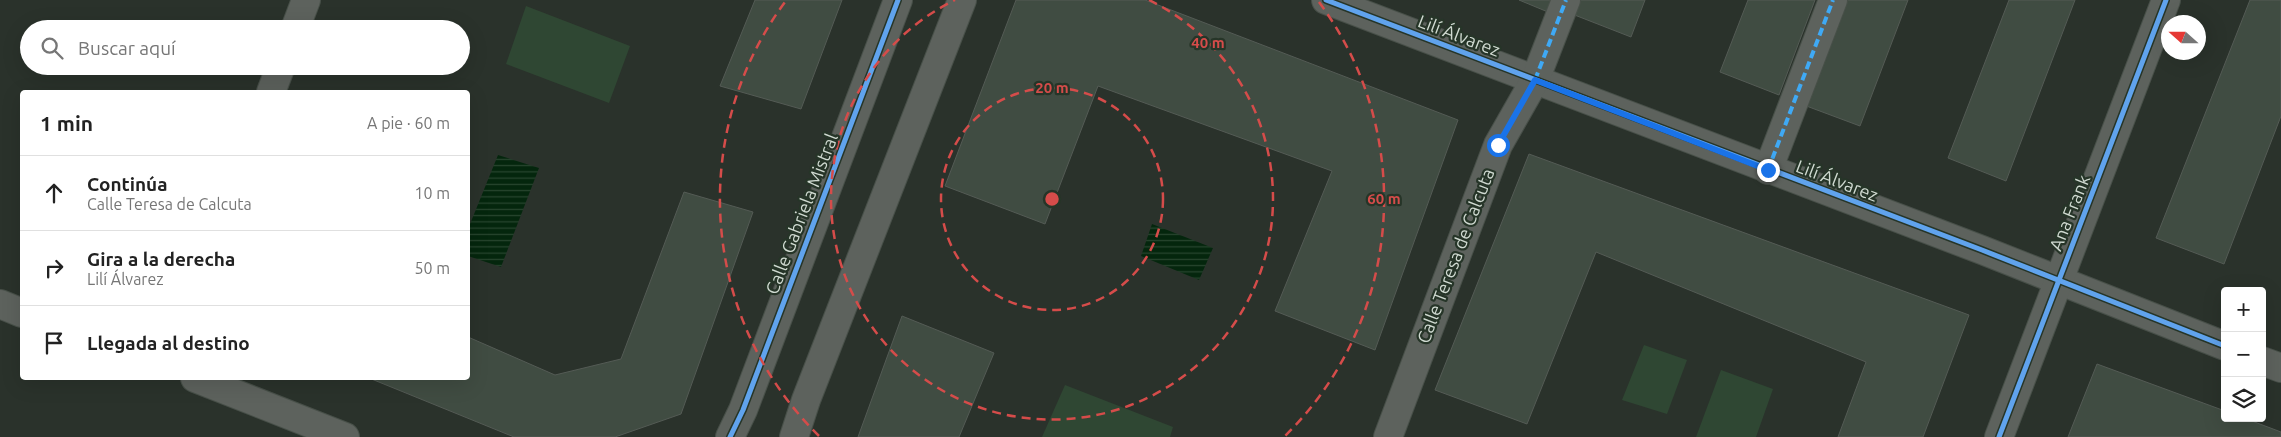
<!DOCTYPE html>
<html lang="es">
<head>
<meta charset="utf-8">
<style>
  :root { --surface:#fff; --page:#f2f2f2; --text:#222; --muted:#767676; --line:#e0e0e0 }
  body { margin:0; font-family:Ubuntu,sans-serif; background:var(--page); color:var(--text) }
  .controls { position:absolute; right:15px; bottom:15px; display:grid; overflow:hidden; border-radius:5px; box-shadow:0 5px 20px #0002 }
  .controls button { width:45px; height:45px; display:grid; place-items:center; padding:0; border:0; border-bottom:1px solid var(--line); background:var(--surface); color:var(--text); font:25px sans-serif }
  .compass { position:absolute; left:2161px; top:15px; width:45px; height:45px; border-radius:50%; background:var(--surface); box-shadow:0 5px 20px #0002; rotate:291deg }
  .stop { position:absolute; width:15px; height:15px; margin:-11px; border:4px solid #1a73e8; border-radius:50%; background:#fff }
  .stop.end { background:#1a73e8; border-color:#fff; box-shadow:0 1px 5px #0008 }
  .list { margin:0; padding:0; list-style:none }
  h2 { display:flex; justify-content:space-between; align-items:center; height:65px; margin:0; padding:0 20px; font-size:21px }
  h2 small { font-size:16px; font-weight:400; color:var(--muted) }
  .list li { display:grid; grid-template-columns:32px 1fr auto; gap:15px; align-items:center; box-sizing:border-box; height:75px; padding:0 20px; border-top:1px solid var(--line) }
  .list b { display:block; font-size:19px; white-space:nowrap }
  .list p { margin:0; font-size:16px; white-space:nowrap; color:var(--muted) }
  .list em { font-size:16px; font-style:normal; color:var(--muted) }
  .icon { flex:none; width:28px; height:28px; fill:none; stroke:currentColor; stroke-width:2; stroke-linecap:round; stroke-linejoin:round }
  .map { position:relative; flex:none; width:2281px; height:437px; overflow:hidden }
  .search { position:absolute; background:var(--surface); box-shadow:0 5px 20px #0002; left:20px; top:20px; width:450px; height:55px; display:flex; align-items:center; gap:12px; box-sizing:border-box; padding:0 18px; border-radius:28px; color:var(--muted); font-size:19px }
  .panel { position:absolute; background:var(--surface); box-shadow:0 5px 20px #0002; left:20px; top:90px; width:450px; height:290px; border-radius:5px }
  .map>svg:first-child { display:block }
  .green { fill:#2f4733 }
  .water { fill:url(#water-rules) }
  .building { fill:#404c42; stroke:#545b55 }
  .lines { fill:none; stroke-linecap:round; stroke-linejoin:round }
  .minor-casing { stroke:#485049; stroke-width:30 }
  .minor { stroke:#5d625d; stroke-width:28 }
  .quiet { stroke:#3fa9f5; stroke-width:4; stroke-dasharray:8 4; stroke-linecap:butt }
  .cycleway-casing { stroke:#263528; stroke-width:8 }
  .cycleway { stroke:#60a3ed; stroke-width:5 }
  .route { stroke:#1a73e8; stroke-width:6 }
  .ring { fill:none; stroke:#d54c4a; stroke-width:2.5; stroke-dasharray:9 6 }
  .labels { text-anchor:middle; stroke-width:4.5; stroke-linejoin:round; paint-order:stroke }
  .street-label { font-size:18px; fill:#d0dad1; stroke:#263528 }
  .centre { fill:#d54c4a; stroke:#263528; stroke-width:2.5 }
  .ring-label { font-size:15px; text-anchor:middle; font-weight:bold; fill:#d54c4a; stroke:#263528; stroke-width:4.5; stroke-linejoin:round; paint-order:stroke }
</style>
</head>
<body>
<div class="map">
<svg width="2281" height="437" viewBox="0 0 2281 437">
  <defs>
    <pattern id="water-rules" width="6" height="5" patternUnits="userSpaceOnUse" patternTransform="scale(1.25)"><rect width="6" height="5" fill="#04260d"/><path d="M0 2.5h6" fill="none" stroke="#28452f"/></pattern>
  </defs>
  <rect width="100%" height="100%" fill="#2a322b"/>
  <g class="green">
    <polygon points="526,6 630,46 609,103 506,64"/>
    <polygon points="1644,345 1687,360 1667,414 1622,400"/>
    <polygon points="1721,370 1773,389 1756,437 1696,437"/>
    <polygon points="1065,385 1173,427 1170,437 1042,437"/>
  </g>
  <g class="water">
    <polygon points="498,155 539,168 501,267 468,256 468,229"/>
    <polygon points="1152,224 1213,248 1199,280 1141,256"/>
  </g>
  <g class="building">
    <polygon points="755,0 842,0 801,109 720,86"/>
    <polygon points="1016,0 1145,0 1458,120 1375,350 1275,311 1332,171 1098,86 1045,224 945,186"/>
    <polygon points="1519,0 1553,0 1548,12"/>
    <polygon points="1578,0 1645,0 1631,37 1572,14"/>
    <polygon points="1748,0 1815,0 1779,95 1720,72"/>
    <polygon points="1842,0 1908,0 1860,126 1801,104"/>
    <polygon points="2009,0 2075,0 2006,181 1948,158"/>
    <polygon points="2250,0 2281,0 2281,116 2224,264 2156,238"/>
    <polygon points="1529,154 1969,315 1923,437 1838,437 1866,362 1596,252 1527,424 1435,390"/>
    <polygon points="684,192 753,212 681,414 615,437 514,437 369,378 468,378 468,337 555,375 621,359"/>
    <polygon points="902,316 994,353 959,437 858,437"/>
    <polygon points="2097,364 2225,411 2225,418 2244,418 2281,432 2281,437 2068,437"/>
  </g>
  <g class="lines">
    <defs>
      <g id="minor">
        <polyline points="1326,0 1982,250 2225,346"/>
        <polyline points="295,29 306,0"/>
        <polyline points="271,92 281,66"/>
        <polyline points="1768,170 1833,0"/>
        <polyline points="0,304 22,313"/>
        <polyline points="2262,361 2281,368"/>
        <polyline points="195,378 345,437"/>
        <polyline points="730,437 743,410 898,0"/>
        <polyline points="794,437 806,400 962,0"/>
        <polyline points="1388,437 1498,145 1535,80 1566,0"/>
        <polyline points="1999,437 2166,0"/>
      </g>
    </defs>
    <use href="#minor" class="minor-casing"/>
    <use href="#minor" class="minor"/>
    <g class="quiet">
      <polyline points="1535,80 1566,0"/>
      <polyline points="1768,170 1833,0"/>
    </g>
    <defs>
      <g id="cycleway">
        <polyline points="1326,0 1982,250 2225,346"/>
        <polyline points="730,437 743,410 898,0"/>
        <polyline points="1999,437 2166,0"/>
      </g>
    </defs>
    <use href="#cycleway" class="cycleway-casing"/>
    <use href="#cycleway" class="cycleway"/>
  </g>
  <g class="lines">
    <polyline class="route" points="1498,145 1535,80 1768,170"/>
  </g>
  <g class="ring">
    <circle cx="1052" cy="199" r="111"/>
    <path d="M1149 0A221 221 0 1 1 955 0"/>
    <path d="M819 436A332 332 0 0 1 785 2M1319 2A332 332 0 0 1 1285 436"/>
  </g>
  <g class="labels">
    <g class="street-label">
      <text transform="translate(1459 36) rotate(21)" y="6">Lilí Álvarez</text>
      <text transform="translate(1837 181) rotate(21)" y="6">Lilí Álvarez</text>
      <text transform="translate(2070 213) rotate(-68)" y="6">Ana Frank</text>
      <text transform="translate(802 214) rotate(-69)" y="6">Calle Gabriela Mistral</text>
      <text transform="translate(1456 256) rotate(-69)" y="6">Calle Teresa de Calcuta</text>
    </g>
  </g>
  <circle cx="1052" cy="199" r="8" class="centre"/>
  <g class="ring-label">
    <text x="1208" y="48">40 m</text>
    <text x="1052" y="93">20 m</text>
    <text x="1384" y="204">60 m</text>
  </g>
</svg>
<div class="controls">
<button>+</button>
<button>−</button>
<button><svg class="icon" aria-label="layers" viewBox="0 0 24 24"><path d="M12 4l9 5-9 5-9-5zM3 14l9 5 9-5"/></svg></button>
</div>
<svg class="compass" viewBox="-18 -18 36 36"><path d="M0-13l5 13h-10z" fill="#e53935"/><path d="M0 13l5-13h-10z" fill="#767676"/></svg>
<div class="stop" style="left:1498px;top:145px"></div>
<div class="stop end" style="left:1768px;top:170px"></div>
<div class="search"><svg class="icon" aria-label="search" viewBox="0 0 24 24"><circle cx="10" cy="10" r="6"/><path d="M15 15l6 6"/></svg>Buscar aquí</div>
<section class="panel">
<h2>1 min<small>A pie · 60 m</small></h2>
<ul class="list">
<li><svg class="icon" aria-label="ahead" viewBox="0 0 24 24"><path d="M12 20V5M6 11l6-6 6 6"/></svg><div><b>Continúa</b><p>Calle Teresa de Calcuta</p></div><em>10 m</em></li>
<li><svg class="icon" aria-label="right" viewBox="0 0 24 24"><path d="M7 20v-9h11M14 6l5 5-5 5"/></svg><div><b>Gira a la derecha</b><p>Lilí Álvarez</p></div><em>50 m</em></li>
<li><svg class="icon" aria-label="arrive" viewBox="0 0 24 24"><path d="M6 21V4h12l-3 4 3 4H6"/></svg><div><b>Llegada al destino</b></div></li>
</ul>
</section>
</div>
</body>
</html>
